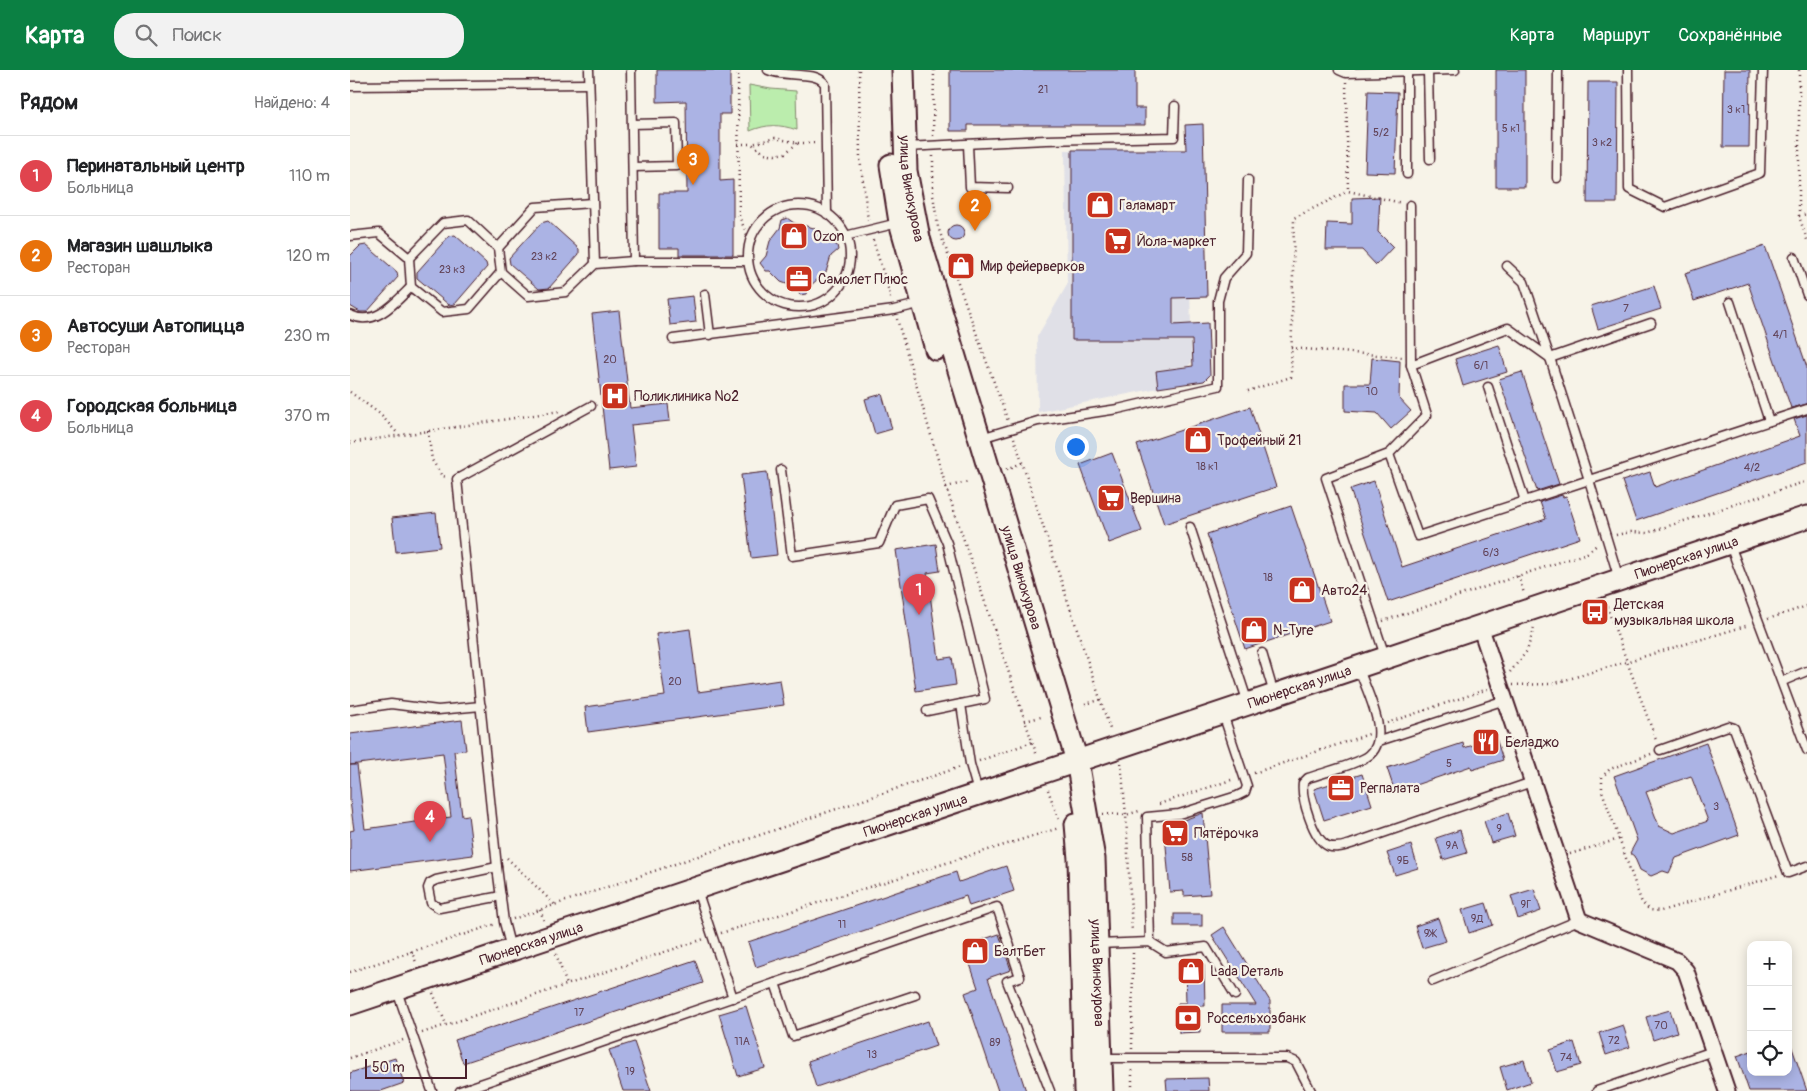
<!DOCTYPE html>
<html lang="ru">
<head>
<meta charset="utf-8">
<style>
  :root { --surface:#fff; --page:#f2f2f2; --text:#202124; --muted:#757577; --line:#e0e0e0; --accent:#0b8043 }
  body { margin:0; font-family:Pangolin,sans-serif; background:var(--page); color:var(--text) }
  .controls { position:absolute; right:15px; bottom:15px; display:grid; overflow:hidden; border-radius:10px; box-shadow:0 2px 12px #0003 }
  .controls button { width:45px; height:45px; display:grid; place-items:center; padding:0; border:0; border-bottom:1px solid var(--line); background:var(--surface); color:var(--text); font:25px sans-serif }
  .scale { position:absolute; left:15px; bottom:12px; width:102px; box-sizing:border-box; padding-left:5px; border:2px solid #4a1f2b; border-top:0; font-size:14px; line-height:18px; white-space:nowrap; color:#4a1f2b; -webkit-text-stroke:4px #f7f3e8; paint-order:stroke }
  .you { position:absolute; left:725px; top:376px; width:18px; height:18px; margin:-12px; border:4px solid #fff; border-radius:50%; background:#1a73e8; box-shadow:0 0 0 8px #1a73e833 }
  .badge { display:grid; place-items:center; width:32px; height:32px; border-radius:50%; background:var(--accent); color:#fff; font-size:16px; font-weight:700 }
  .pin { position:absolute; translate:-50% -41px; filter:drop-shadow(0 1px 2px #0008) }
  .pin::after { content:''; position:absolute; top:26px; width:18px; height:15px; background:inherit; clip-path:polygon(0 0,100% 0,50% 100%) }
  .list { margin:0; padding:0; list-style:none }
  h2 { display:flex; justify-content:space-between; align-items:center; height:65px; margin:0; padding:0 20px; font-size:21px }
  h2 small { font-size:16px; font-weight:400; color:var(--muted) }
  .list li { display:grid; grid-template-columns:32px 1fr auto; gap:15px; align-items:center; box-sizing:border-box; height:80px; padding:0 20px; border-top:1px solid var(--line) }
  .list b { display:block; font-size:19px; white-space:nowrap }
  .list p { margin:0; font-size:16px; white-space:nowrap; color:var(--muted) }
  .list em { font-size:16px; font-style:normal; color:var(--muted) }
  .icon { flex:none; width:28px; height:28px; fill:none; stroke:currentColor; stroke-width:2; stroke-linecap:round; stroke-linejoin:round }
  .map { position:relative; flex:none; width:1457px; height:1021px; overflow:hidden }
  header { display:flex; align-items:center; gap:30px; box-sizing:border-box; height:70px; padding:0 25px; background:var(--accent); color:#fff }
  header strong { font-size:24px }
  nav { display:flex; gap:28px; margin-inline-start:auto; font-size:18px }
  .search { width:350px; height:45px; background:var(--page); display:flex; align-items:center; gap:12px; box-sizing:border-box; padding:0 18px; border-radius:20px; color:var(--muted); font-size:19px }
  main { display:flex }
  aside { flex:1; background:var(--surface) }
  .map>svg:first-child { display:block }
  .built { fill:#e0e0e7 }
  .green { fill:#bbedad; stroke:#82866c }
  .building { fill:#abb3e4; stroke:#4a1f2b; fill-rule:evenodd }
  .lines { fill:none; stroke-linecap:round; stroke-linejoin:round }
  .service-casing { stroke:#4a1f2b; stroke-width:11 }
  .minor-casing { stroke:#4a1f2b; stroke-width:19 }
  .secondary-casing { stroke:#4a1f2b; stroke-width:25 }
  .path { stroke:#4a1f2b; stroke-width:2.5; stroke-dasharray:1 4; stroke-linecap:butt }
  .service { stroke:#f7f3e8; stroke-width:8 }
  .minor { stroke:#f7f3e8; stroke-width:15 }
  .secondary { stroke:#f7f3e8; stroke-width:21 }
  .labels { text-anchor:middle; stroke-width:4.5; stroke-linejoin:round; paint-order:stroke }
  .number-label { font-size:11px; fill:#624459 }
  .street-label { font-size:14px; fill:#4a1f2b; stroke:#f7f3e8 }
  .poi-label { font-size:14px; fill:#4a1f2b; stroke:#f7f3e8; text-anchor:start }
</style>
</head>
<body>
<header>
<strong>Карта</strong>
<div class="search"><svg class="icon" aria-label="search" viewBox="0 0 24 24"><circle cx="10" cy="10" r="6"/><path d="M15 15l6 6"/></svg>Поиск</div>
<nav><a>Карта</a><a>Маршрут</a><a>Сохранённые</a></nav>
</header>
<main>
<aside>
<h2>Рядом<small>Найдено: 4</small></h2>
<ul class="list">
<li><span class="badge" style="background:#e0444e">1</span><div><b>Перинатальный центр</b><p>Больница</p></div><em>110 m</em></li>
<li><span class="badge" style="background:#e8710a">2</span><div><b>Магазин шашлыка</b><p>Ресторан</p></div><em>120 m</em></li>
<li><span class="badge" style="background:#e8710a">3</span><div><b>Автосуши Автопицца</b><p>Ресторан</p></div><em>230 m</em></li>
<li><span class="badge" style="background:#e0444e">4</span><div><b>Городская больница</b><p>Больница</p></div><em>370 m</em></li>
</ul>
</aside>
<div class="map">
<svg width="1457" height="1021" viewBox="0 0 1457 1021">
  <rect width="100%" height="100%" fill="#f7f3e8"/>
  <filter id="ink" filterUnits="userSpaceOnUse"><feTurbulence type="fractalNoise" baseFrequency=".02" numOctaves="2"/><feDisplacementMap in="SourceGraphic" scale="10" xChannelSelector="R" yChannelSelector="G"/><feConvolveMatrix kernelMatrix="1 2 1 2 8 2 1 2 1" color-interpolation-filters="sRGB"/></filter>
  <g filter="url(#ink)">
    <polygon class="built" points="836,79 842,292 838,296 806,301 808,318 688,342 687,267 717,215 715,80"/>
    <path class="green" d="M399,15l22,4 25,2 1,39c-18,-6 -30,-6 -47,1z"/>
    <g class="building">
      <polygon points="307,0 380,0 380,44 370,44 370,111 383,110 383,185 329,185 329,178 309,178 309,123 337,123 336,31 307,32"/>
      <polygon points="600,0 785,0 785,38 795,38 795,55 618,55 618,61 600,61"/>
      <rect x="1146" y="0" width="29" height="117"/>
      <polygon points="1374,0 1400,0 1399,77 1373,77"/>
      <polygon points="1238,12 1268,12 1267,133 1237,133"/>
      <polygon points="1018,21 1048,22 1045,103 1015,102"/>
      <polygon points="853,54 857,227 823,228 823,255 858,253 860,305 854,311 808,318 806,301 843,296 842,270 722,270 722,80 836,80 835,55"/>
      <polygon points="1030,127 1028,162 1043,177 1026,195 1012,180 976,180 977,153 1002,154 1002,128"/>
      <polygon points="437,148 444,153 464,158 478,172 487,175 488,180 481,186 476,202 460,216 456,224 450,225 445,217 431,212 420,201 416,201 410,193 416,186 420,171 430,158 432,150"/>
      <polygon points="198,151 229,179 229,184 199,218 189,219 160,194 159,188 191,153"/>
      <circle cx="606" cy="163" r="8"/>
      <polygon points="105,165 136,193 137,197 105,234 99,235 67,208 67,202 99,166"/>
      <polygon points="16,175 47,202 48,207 17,242 10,242 0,236 0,186 10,176"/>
      <polygon points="1415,176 1457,297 1457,334 1441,338 1398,213 1344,231 1335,203"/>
      <circle cx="611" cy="196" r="8"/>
      <polygon points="1304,216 1311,239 1248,259 1241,236"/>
      <polygon points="343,226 346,252 320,255 317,229"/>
      <polygon points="269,241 280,338 318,334 320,351 281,355 286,397 259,400 242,244"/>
      <polygon points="1149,275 1157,302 1113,316 1105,289"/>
      <polygon points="1022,288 1050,291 1049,328 1061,341 1041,359 1027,343 995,341 995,314 1020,314"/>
      <polygon points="1172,302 1209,414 1187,421 1149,309"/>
      <polygon points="532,324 542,359 525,364 515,329"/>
      <polygon points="900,337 926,417 814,454 787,375"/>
      <polygon points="1457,345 1457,392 1286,451 1272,411 1300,402 1305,417 1450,366 1444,349"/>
      <polygon points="762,383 792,461 759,473 730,395"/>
      <polygon points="417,402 427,485 401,488 391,405"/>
      <polygon points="1024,411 1052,497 1196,449 1190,432 1212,425 1213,427 1216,426 1230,468 1038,532 1000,419"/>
      <polygon points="941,436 980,551 895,579 857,464"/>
      <polygon points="86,443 90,477 46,482 42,448"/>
      <polygon points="586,474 590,501 577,503 589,589 602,587 606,615 566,621 546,480"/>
      <polygon points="340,559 348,622 430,610 434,635 238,662 235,637 315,626 306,564"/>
      <polygon points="112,650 116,680 104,681 112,746 118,745 123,785 0,801 0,761 4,760 0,731 0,695 7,695 15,759 101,747 93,683 0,695 0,664"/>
      <polygon points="1146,668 1153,690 1122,700 1121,696 1045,722 1037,698 1113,673 1114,678"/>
      <path d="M1356,673l33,92 -63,23 -7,15 -6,-2 -12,5 -11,-6 -6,-14 -4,-3 7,-13 -23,-64zM1341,706l17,45 -34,12 -15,-7 -13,-34z"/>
      <polygon points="1012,704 1022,735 974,750 964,719"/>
      <polygon points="853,743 860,824 834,826 834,821 820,822 814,753 831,751"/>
      <polygon points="1158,743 1165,766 1141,773 1134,751"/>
      <polygon points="1110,760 1117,783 1093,790 1086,768"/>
      <polygon points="1061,775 1068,798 1045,805 1037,783"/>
      <polygon points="656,796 664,821 619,836 616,826 406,897 398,872 606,802 609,812"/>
      <polygon points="1184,819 1191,841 1168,849 1161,826"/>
      <polygon points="1136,833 1143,855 1119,863 1112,840"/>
      <rect x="824" y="844" width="28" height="12"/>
      <polygon points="1088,848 1096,871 1072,878 1065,856"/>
      <polygon points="874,857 920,931 920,962 872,962 872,935 906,935 862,865"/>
      <polygon points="649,864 661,900 638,908 676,1021 648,1021 615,923 628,918 614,876"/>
      <polygon points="345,890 353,913 113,993 105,970"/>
      <polygon points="854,895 855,936 849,936 850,962 829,963 828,933 836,933 835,896"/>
      <polygon points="396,936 415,998 388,1006 369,944"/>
      <polygon points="1320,940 1327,962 1303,970 1296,947"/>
      <polygon points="578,951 586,976 466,1017 458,991"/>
      <polygon points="1273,955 1280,977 1256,985 1249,963"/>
      <polygon points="284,972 301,1021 273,1021 259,980"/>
      <polygon points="1224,972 1231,995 1207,1002 1200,980"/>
      <polygon points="1440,972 1457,1021 1399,1021 1387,986 1401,981 1401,1002 1438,1002 1438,973"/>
      <polygon points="45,988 54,1013 31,1021 0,1021 0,1003"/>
      <polygon points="1174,990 1181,1012 1157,1020 1150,997"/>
      <polygon points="858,1008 859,1021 817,1021 816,1009"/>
    </g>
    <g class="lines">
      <defs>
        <g id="service">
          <polyline points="239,0 245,194"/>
          <polyline points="281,0 284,191"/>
          <path d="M418,0c17,8 48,0 57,14l2,130"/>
          <polyline points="989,0 996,3 1105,0"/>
          <polyline points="1278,0 1279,119 1315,137 1410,103 1413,0"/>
          <polyline points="1057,2 1057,104"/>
          <polyline points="1078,2 1080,89"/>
          <polyline points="0,16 239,14"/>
          <polyline points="282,54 326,53 327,96 283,97"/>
          <polyline points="618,75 620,117 658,118"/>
          <polyline points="556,77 696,70 824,67 825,36"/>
          <polyline points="1207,108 1208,0"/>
          <circle cx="449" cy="186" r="51"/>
          <polyline points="0,166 29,163 59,188 61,217 92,242 119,239 151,202"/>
          <polyline points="495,166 548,153"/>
          <polyline points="148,178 185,137 242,133"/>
          <polyline points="1444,187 1457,225"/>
          <polyline points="59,188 93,153 118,150 148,178 151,202 178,226 216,222 245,194 284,191 398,191"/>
          <polyline points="355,224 360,265"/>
          <polyline points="1380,232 1419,351"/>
          <path d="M0,245c25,12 45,-12 61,-28"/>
          <polyline points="1301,253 1200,288 1239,410 1457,339"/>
          <polyline points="323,269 544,240 572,233"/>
          <polyline points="1061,295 1158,258 1200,288 1174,212 1157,196"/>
          <polyline points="1138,317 1175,431"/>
          <polyline points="631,368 688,351 768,339 868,316 868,231 874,208 896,183 898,110"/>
          <polyline points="1039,384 1077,345 1061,295 1060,135"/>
          <polyline points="431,400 442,486 529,473 545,435 578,429 597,473 635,629 611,634 620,694 628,722"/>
          <polyline points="840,457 898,633"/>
          <polyline points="1380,475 1457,680"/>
          <polyline points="912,583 924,624"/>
          <polyline points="1035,586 976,408 1039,384 1068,466 1239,410 1269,509"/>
          <path d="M1009,599c8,24 37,75 4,90 -17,8 -37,13 -55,19l-5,5c-2,15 10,56 25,63 8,3 16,0 23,-2l181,-62"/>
          <polyline points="1433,611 1457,601"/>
          <polyline points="0,640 41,634 88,640 131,636"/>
          <polyline points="577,641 611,634"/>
          <polyline points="1029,671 1155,630"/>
          <polyline points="1310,680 1378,656 1384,658 1438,803 1457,796"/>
          <polyline points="147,797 86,810 80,813 78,818 81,833 89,838 151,826"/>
          <polyline points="347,820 383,928"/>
          <polyline points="800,872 797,747 829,744 887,726 895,722 897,716 873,644"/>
          <polyline points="748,874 800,872 816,882 856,877 885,925"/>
          <polyline points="161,879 154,852 147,797 107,409 241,336"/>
          <polyline points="1083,911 1229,850"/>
          <polyline points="425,913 443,966 565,925"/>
          <polyline points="47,921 82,1021"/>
          <polyline points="753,988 937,988 946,992 961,1021"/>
          <polyline points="110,1021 647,837 670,907 657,911 700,1021"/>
          <polyline points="1247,1021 1363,981"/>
        </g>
        <polyline id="minor" points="1130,556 1229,850 1327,891 1336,901 1377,1021"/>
        <g id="secondary">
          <path id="s1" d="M553,0l3,101 13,67 158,523 17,98 8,232"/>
          <polyline points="541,95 550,152 586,279"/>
          <polyline points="726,754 729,789 735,1021"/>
          <path id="s2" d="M0,934l1457,-487"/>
        </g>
      </defs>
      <use href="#service" class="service-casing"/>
      <use href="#minor" class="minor-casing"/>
      <use href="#secondary" class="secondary-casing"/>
      <g class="path">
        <polyline points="388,0 389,146 400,172"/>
        <polyline points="509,0 510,89 518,150"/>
        <polyline points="1449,0 1449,146 1457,170"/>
        <polyline points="996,12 998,121 1052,133"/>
        <polyline points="583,66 584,0"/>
        <polyline points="448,73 465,73"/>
        <polyline points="388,74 402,74 414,83 425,85 435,83 448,73 425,68 402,74"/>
        <polyline points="583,86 583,125 588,157 658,351"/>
        <polyline points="1449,146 1457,144"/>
        <polyline points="523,170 542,231"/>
        <polyline points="547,249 596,417 687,686"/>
        <polyline points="941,278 1052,287"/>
        <polyline points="898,321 941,307 944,148 998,121"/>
        <polyline points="0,322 30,344 49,365"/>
        <polyline points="78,361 82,390 92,406 97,407"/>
        <polyline points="664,368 761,662"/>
        <polyline points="0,373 210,341"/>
        <polyline points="657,399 672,393"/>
        <polyline points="596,417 617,412"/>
        <polyline points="1266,465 1281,462 1297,463 1457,411"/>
        <polyline points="1168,506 1174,523"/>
        <polyline points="1255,532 1306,670"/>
        <polyline points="1418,549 1457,536"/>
        <polyline points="1033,551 1237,483 1248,474"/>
        <polyline points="1160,602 1177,581 1184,557"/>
        <polyline points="1163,615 1202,614 1399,555"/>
        <polyline points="735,634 750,630"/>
        <polyline points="675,651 691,647"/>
        <polyline points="1037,653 1138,619"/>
        <polyline points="1301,684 1260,699 1252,707 1252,721 1292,833 1300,840 1311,841 1429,805"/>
        <polyline points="629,691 682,672"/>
        <polyline points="771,693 776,745 782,862"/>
        <polyline points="904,703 1019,664"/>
        <polyline points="698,720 709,750"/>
        <polyline points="809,734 884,709"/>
        <polyline points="753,744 776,745 789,741"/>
        <polyline points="1220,784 1269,769"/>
        <polyline points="157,788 205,835"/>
        <polyline points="190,840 195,853"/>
        <polyline points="163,849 610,697"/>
        <polyline points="371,863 709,758"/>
        <polyline points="61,881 66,892"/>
        <polyline points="206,884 217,915"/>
        <polyline points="0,902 146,854"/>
        <polyline points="83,923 96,954"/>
        <polyline points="72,963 354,869"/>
        <polyline points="782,979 783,882"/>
        <polyline points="0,988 53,970"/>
        <polyline points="782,1021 782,997"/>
      </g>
      <use href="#service" class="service"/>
      <use href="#minor" class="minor"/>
      <use href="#secondary" class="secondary"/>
    </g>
  </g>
  <defs>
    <symbol id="shop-square" viewBox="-11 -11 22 22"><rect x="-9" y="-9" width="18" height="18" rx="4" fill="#c8321e" stroke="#f7f3e8"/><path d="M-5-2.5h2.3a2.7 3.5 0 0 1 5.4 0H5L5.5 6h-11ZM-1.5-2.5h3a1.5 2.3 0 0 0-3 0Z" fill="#fff"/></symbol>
    <symbol id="supermarket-square" viewBox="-11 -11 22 22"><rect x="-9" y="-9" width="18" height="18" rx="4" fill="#c8321e" stroke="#f7f3e8"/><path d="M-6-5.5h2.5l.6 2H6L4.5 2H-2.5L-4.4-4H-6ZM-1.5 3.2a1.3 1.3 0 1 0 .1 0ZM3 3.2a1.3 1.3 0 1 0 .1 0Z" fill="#fff"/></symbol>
    <symbol id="office-square" viewBox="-11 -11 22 22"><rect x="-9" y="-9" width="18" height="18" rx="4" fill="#c8321e" stroke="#f7f3e8"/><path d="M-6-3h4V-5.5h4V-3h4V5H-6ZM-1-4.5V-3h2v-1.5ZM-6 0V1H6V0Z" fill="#fff"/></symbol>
    <symbol id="hospital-square" viewBox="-11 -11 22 22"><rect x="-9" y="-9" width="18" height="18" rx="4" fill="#c8321e" stroke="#f7f3e8"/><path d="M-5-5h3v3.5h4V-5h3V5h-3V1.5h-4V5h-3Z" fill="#fff"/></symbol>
    <symbol id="bus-square" viewBox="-11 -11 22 22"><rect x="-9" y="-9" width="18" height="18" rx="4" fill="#c8321e" stroke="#f7f3e8"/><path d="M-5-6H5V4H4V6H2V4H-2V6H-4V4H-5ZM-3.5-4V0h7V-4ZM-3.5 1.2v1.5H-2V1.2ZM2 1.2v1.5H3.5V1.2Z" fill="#fff"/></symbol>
    <symbol id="restaurant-square" viewBox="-11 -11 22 22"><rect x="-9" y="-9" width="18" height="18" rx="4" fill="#c8321e" stroke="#f7f3e8"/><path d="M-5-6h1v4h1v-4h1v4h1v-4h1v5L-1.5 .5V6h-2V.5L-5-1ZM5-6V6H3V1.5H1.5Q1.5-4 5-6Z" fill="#fff"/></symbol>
    <symbol id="bank-square" viewBox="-11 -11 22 22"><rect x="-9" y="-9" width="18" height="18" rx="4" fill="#c8321e" stroke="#f7f3e8"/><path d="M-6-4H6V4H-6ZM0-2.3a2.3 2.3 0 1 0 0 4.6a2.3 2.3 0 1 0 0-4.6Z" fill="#fff"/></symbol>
  </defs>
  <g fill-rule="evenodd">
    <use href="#shop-square" x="734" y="119" width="32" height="32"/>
    <use href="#shop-square" x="428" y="150" width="32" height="32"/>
    <use href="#supermarket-square" x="752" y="155" width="32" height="32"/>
    <use href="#shop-square" x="595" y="180" width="32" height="32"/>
    <use href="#office-square" x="433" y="193" width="32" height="32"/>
    <use href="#hospital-square" x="249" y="310" width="32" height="32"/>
    <use href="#shop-square" x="832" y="354" width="32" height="32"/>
    <use href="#supermarket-square" x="745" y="412" width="32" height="32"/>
    <use href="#shop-square" x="936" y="504" width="32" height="32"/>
    <use href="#bus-square" x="1229" y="526" width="32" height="32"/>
    <use href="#shop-square" x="888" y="544" width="32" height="32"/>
    <use href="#restaurant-square" x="1120" y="656" width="32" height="32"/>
    <use href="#office-square" x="975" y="702" width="32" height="32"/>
    <use href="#supermarket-square" x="809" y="747" width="32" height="32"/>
    <use href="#shop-square" x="609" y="865" width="32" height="32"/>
    <use href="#shop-square" x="825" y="885" width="32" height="32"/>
    <use href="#bank-square" x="822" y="932" width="32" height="32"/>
  </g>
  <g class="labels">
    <g class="number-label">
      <text x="693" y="23">21</text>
      <text x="1386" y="43">3 к1</text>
      <text x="1161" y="62">5 к1</text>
      <text x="1031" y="66">5/2</text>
      <text x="1252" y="76">3 к2</text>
      <text x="194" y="190">23 к2</text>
      <text x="102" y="203">23 к3</text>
      <text x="1276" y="242">7</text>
      <text x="1430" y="268">4/1</text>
      <text x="260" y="293">20</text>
      <text x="1131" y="299">6/1</text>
      <text x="1022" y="325">10</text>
      <text x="857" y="400">18 к1</text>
      <text x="1402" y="401">4/2</text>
      <text x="1141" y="486">6/3</text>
      <text x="918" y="511">18</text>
      <text x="325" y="615">20</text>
      <text x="1099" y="697">5</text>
      <text x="1366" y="740">3</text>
      <text x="1149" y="762">9</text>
      <text x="1102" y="779">9А</text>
      <text x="837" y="791">58</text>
      <text x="1053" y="794">9Б</text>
      <text x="1176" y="838">9Г</text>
      <text x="1127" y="852">9Д</text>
      <text x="492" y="858">11</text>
      <text x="1080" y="867">9Ж</text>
      <text x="229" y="946">17</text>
      <text x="1311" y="959">70</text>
      <text x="1264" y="974">72</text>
      <text x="392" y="975">11А</text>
      <text x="645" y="976">89</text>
      <text x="522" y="988">13</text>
      <text x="1216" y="991">74</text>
      <text x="280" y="1005">19</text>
    </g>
    <g class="street-label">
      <text dy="5" stroke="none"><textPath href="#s1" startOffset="119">улица Винокурова</textPath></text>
      <text dy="5" stroke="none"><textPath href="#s2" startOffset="1409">Пионерская улица</textPath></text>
      <text dy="5" stroke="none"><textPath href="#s1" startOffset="524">улица Винокурова</textPath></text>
      <text dy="5" stroke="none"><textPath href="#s2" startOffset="1001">Пионерская улица</textPath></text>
      <text dy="5" stroke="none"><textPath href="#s2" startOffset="596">Пионерская улица</textPath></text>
      <text dy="5" stroke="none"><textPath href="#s2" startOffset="191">Пионерская улица</textPath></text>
      <text dy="5" stroke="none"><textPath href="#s1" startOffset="929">улица Винокурова</textPath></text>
    </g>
    <g class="poi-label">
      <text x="769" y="140">Галамарт</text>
      <text x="463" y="171">Ozon</text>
      <text x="787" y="176">Йола-маркет</text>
      <text x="630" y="201">Мир фейерверков</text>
      <text x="468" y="214">Самолет Плюс</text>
      <text x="284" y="331">Поликлиника №2</text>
      <text x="867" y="375">Трофейный 21</text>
      <text x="780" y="433">Вершина</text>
      <text x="971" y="525">Авто24</text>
      <text x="1264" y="539">Детская<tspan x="1264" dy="16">музыкальная школа</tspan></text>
      <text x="923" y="565">N-Tyre</text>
      <text x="1155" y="677">Беладжо</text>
      <text x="1010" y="723">Регпалата</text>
      <text x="844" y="768">Пятёрочка</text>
      <text x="644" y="886">БалтБет</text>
      <text x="860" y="906">Lada Dеталь</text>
      <text x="857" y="953">Россельхозбанк</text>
    </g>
  </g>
</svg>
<div class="controls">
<button>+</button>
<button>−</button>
<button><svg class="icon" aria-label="locate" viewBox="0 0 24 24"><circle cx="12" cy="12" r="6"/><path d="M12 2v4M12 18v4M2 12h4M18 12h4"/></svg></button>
</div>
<div class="scale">50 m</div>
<div class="you"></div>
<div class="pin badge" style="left:569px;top:545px;background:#e0444e">1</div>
<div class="pin badge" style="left:625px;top:161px;background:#e8710a">2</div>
<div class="pin badge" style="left:343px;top:115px;background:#e8710a">3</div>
<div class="pin badge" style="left:80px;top:772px;background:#e0444e">4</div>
</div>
</main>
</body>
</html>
